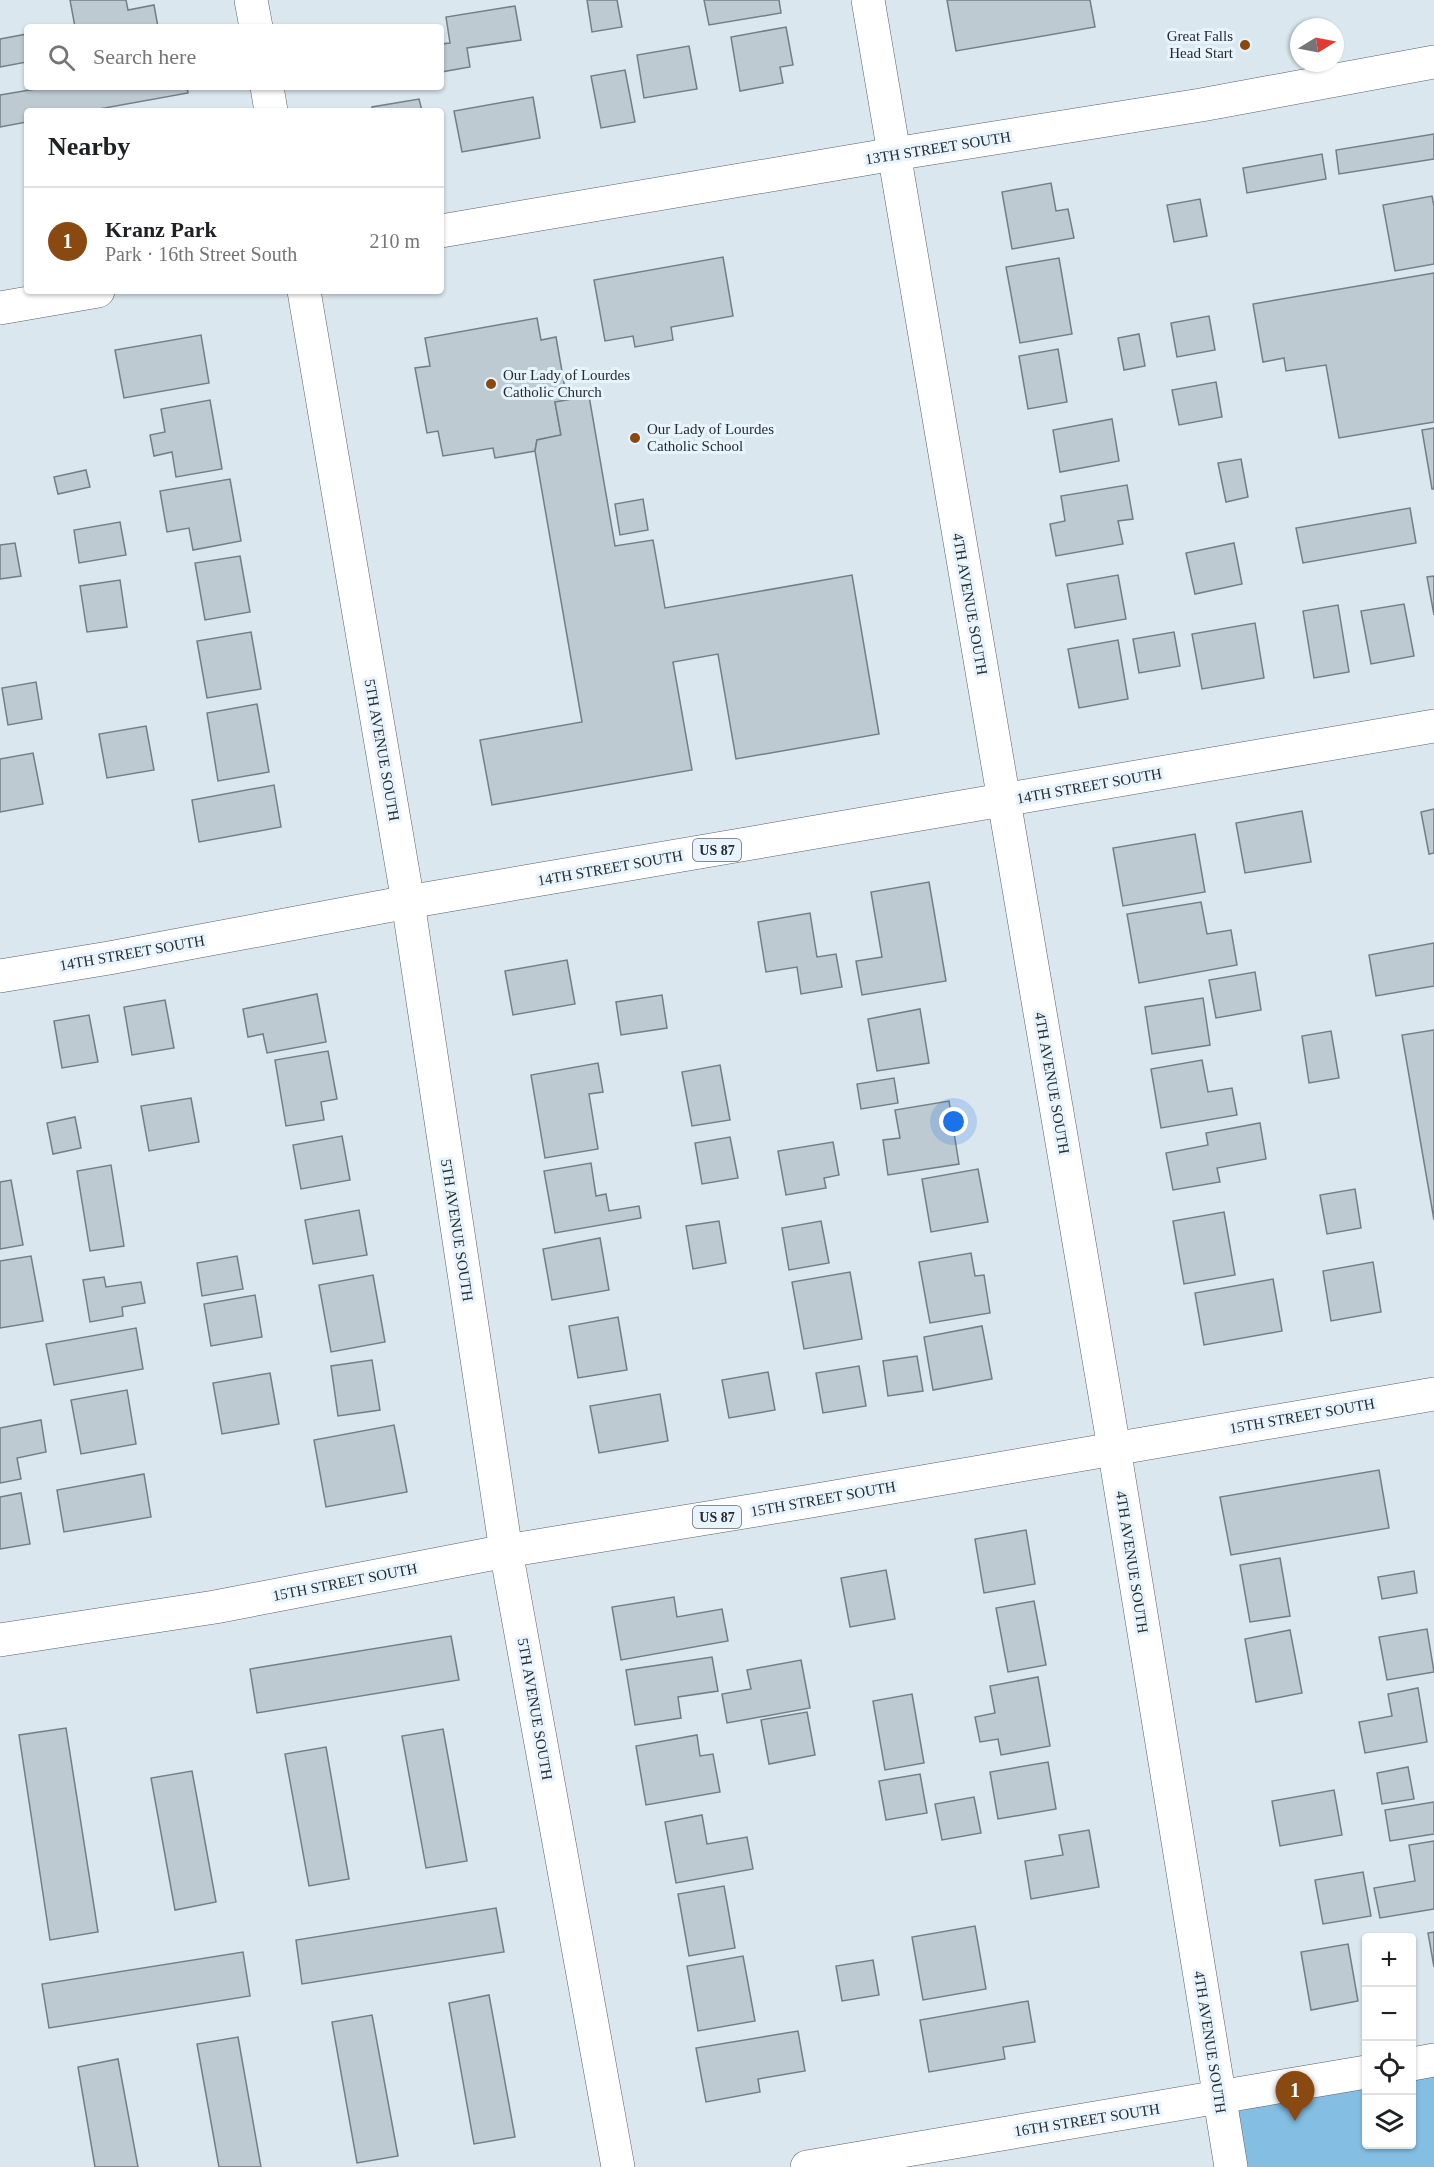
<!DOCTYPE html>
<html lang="en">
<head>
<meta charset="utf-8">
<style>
  :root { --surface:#fff; --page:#f2f2f2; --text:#202124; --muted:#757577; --line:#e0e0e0; --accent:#894911 }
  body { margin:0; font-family:Georgia,serif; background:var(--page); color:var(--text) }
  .controls { position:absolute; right:18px; bottom:18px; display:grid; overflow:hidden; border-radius:6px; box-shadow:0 2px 4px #0004 }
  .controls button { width:54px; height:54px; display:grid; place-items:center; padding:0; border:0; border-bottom:2px solid var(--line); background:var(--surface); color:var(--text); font:30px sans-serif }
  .compass { position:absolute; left:1290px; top:18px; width:54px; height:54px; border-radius:50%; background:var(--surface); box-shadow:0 2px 4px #0004; rotate:80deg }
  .you { position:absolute; left:954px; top:1122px; width:21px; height:21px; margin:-15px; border:4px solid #fff; border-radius:50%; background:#1a73e8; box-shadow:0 0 0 9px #1a73e833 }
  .badge { display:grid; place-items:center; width:39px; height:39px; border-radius:50%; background:var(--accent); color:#fff; font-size:20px; font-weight:700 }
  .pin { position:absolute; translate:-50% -50px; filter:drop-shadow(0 2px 3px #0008) }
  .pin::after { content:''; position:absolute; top:32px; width:21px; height:18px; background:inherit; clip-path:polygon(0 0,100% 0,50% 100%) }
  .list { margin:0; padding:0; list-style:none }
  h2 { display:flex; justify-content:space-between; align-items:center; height:78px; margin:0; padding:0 24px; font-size:26px }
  h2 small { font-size:20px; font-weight:400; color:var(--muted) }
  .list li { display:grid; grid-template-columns:39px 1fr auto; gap:18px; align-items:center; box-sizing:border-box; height:108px; padding:0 24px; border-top:2px solid var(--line) }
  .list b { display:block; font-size:22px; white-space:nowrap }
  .list p { margin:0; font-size:20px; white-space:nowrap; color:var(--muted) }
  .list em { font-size:20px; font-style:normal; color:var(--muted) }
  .icon { flex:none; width:33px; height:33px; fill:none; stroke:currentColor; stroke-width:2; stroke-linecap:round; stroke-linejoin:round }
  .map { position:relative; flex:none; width:1434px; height:2167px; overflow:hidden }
  .search { position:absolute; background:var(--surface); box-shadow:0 2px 4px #0004; left:24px; top:24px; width:420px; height:66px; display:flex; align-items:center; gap:15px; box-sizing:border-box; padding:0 21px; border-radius:6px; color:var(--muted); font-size:22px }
  .panel { position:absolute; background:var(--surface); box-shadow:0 2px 4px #0004; left:24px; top:108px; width:420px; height:186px; border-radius:6px }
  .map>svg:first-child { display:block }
  .green { fill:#84bfe3 }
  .building { fill:#bdcad2; stroke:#737f87; stroke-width:1.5 }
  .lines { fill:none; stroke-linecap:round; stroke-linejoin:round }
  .minor-casing { stroke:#566169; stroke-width:34 }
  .tertiary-casing { stroke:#566169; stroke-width:34 }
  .primary-casing { stroke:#566169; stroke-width:34 }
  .minor { stroke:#fff; stroke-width:33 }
  .tertiary { stroke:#fff; stroke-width:33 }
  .primary { stroke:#fff; stroke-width:33 }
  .poi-dot { fill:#894911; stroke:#e7f4fd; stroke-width:2 }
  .labels { text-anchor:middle; stroke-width:6; stroke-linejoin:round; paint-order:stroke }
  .shield { fill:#e7f4fd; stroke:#60676c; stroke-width:1.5 }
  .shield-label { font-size:14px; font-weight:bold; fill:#262b2e }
  .poi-label { font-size:15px; fill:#262b2e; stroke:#e7f4fd; text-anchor:start }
  .street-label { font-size:15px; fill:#262b2e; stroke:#e7f4fd }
</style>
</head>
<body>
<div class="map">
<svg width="1434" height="2167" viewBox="0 0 1434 2167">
  <rect width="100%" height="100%" fill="#dae7ef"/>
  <polygon class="green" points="1434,2060 1434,2167 1231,2167 1219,2098 1366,2072 1366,2144 1412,2144 1412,2064"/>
  <g class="building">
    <polygon points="70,0 126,0 128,10 154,5 158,27 75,27"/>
    <polygon points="587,0 617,0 622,27 592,32"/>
    <polygon points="704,0 779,0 781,13 709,25"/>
    <polygon points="947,0 1090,0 1095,27 956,51"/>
    <polygon points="515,6 521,40 467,48 470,67 441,72 441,44 450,43 446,17"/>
    <polygon points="786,27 793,65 780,67 783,83 740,91 731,37"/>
    <polygon points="27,34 27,62 0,67 0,39"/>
    <polygon points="689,46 697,89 644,98 637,55"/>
    <polygon points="625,70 635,122 601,128 591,76"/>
    <polygon points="47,87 187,87 188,93 88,111 27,111 27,122 0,127 0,95"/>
    <polygon points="533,97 540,138 462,152 454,111"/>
    <polygon points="419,99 422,111 372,111 372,107"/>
    <polygon points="1434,134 1434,159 1339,174 1336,150"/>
    <polygon points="1322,154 1326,179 1247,193 1243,168"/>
    <polygon points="1051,183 1056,211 1068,209 1074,238 1012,249 1002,192"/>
    <polygon points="1432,196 1434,206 1434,264 1395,271 1383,205"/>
    <polygon points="1200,199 1207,236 1174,242 1167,205"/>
    <polygon points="723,257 733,316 671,327 673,340 635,347 633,336 605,341 594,280"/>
    <polygon points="1059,258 1072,334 1020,343 1006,267"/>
    <polygon points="1434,273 1434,422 1339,438 1326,365 1286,371 1284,358 1263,362 1253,304"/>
    <polygon points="1209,316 1215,350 1177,357 1171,323"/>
    <polygon points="537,318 541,340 556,337 567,400 555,402 561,435 537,440 535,451 495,458 493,448 443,456 438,431 427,433 415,368 430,366 425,338"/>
    <polygon points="1139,334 1145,366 1124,370 1118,338"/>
    <polygon points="201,335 209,383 124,398 115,350"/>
    <polygon points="1058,349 1067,402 1028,409 1019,356"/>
    <polygon points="1216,382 1222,417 1179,425 1172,390"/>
    <polygon points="589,396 615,546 653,540 665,608 852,575 879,734 736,759 718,654 673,662 692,770 492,805 480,740 582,722 535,451 537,440 561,435 555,402"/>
    <polygon points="210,400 222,469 176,477 172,452 154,456 150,435 165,432 161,409"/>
    <polygon points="1112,419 1119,461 1060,472 1053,430"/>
    <polygon points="1434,428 1434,489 1432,489 1422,430"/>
    <polygon points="1241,459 1248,497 1226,502 1218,463"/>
    <polygon points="86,470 90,487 58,494 54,477"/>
    <polygon points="230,479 241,541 193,550 189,528 167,532 160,491"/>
    <polygon points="1127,485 1133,519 1118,521 1123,544 1056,556 1050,524 1065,521 1061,496"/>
    <polygon points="643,499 648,530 620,535 615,504"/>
    <polygon points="1410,508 1416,543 1303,563 1296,528"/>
    <polygon points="120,522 126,555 79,563 74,530"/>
    <polygon points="15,543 21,576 0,579 0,545"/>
    <polygon points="1234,543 1242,584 1195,594 1186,553"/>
    <polygon points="240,556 250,612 205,620 195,563"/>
    <polygon points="1118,575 1126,619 1075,628 1067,584"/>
    <polygon points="1434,576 1434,615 1427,577"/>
    <polygon points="120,580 127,627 87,632 80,586"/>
    <polygon points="1404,604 1414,656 1371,664 1361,611"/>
    <polygon points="1338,605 1349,672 1314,678 1303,611"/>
    <polygon points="1255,623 1264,678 1202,689 1192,634"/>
    <polygon points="251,632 261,689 207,698 197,641"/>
    <polygon points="1174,632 1180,666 1139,673 1133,639"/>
    <polygon points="1118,640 1128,699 1079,708 1068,649"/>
    <polygon points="36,682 42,719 8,725 2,688"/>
    <polygon points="257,704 269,772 218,781 207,713"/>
    <polygon points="146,726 154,770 107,778 99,734"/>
    <polygon points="33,753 43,804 0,812 0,759"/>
    <polygon points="274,785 281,827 199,842 192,800"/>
    <polygon points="1434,809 1434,853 1429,854 1421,812"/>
    <polygon points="1302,811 1311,862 1245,873 1236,823"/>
    <polygon points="1195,834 1205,892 1123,906 1113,848"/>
    <polygon points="929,882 946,981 862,995 856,961 882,957 871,892"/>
    <polygon points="1201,902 1207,934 1231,930 1237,965 1139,983 1127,914"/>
    <polygon points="810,913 817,957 836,954 842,987 801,994 797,967 766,972 758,922"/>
    <polygon points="1434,943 1434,986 1376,996 1369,955"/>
    <polygon points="567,960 575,1004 513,1015 505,971"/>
    <polygon points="1255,972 1261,1010 1216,1018 1209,980"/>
    <polygon points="317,994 326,1042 267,1053 263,1034 248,1037 243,1009"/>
    <polygon points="662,995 667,1028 621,1035 616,1002"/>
    <polygon points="1203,998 1210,1045 1152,1054 1145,1007"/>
    <polygon points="165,1000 174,1048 132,1055 124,1007"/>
    <polygon points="920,1009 929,1063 877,1071 868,1019"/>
    <polygon points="89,1015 98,1062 62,1068 54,1021"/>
    <polygon points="1434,1030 1434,1220 1402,1035"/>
    <polygon points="1331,1031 1339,1078 1309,1083 1302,1036"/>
    <polygon points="328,1051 337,1099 321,1102 324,1120 286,1126 275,1060"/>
    <polygon points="1202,1060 1208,1092 1232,1088 1237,1115 1161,1128 1151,1069"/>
    <polygon points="598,1063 603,1092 589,1094 598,1149 545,1158 531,1075"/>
    <polygon points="720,1065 730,1120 692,1126 682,1072"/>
    <polygon points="894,1078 898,1103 861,1109 857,1084"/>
    <polygon points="191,1098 199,1142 149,1151 141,1106"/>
    <polygon points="949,1101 959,1164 888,1175 883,1140 900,1138 895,1110"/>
    <polygon points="75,1117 81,1148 53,1154 47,1123"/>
    <polygon points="1260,1123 1266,1159 1217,1168 1220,1182 1173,1190 1166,1153 1208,1145 1206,1133"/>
    <polygon points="342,1136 350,1180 301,1189 293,1145"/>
    <polygon points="730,1137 738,1178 702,1184 695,1143"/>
    <polygon points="833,1142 839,1175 824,1178 826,1188 786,1195 778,1151"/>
    <polygon points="591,1163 596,1196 606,1194 609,1211 639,1206 641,1218 555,1233 544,1171"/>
    <polygon points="111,1165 124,1246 90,1251 77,1171"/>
    <polygon points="978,1169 988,1222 931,1232 922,1179"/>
    <polygon points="11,1180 23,1245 0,1249 0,1182"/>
    <polygon points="1355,1189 1361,1228 1327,1234 1320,1195"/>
    <polygon points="359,1210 367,1255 313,1264 305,1220"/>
    <polygon points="1224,1212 1235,1275 1184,1284 1173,1221"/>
    <polygon points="719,1221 726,1263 693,1269 686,1226"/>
    <polygon points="821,1221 829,1263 789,1270 782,1228"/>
    <polygon points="600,1238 609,1290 552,1300 543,1249"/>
    <polygon points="971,1253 975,1276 984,1275 990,1313 930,1323 919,1262"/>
    <polygon points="31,1256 43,1321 0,1328 0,1261"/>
    <polygon points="237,1256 243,1289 202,1296 197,1263"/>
    <polygon points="1373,1262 1381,1312 1331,1321 1323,1271"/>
    <polygon points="850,1272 862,1339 804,1349 792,1282"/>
    <polygon points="373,1275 385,1342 331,1352 319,1285"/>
    <polygon points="104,1277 106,1287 141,1282 145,1303 122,1307 123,1316 90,1322 83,1280"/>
    <polygon points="1273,1279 1282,1331 1204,1345 1195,1293"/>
    <polygon points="255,1295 262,1337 211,1346 204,1304"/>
    <polygon points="618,1317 627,1370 578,1378 569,1326"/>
    <polygon points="982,1326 992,1379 933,1390 924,1337"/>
    <polygon points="136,1328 143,1369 54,1385 46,1344"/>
    <polygon points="917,1356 923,1391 888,1396 883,1361"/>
    <polygon points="372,1360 380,1410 338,1416 331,1366"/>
    <polygon points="859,1366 866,1406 823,1413 816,1373"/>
    <polygon points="768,1372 775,1410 729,1418 722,1380"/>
    <polygon points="270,1373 279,1424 222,1434 213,1383"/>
    <polygon points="127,1390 136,1444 81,1454 71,1400"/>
    <polygon points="660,1394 668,1441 599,1453 590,1406"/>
    <polygon points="41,1420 46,1452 17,1458 21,1479 0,1483 0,1428"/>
    <polygon points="394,1425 407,1492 326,1507 314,1440"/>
    <polygon points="1379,1470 1389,1528 1231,1555 1220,1497"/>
    <polygon points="144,1474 151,1517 64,1532 57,1490"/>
    <polygon points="21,1493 30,1544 0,1549 0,1497"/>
    <polygon points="1026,1530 1035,1584 984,1593 975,1539"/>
    <polygon points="1280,1558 1290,1616 1250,1622 1240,1565"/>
    <polygon points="886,1570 895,1619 850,1627 841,1578"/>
    <polygon points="1414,1571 1417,1593 1382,1599 1378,1577"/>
    <polygon points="674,1597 677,1617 722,1609 728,1641 621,1660 612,1607"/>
    <polygon points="1034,1601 1046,1665 1008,1672 996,1608"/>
    <polygon points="1427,1629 1434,1672 1387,1680 1379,1637"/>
    <polygon points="1290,1630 1302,1693 1256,1702 1245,1639"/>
    <polygon points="451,1636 459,1680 257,1713 250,1669"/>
    <polygon points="712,1657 718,1691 678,1697 681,1718 635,1725 626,1670"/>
    <polygon points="801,1660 810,1708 727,1723 722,1694 751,1689 747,1670"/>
    <polygon points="1038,1677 1050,1746 1001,1755 998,1739 980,1742 975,1717 995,1713 990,1686"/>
    <polygon points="1418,1688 1427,1742 1365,1753 1359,1722 1392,1716 1388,1694"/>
    <polygon points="912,1694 924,1763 885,1770 873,1701"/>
    <polygon points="807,1712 815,1755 769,1764 761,1720"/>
    <polygon points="66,1728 98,1932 50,1940 19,1735"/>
    <polygon points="443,1729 467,1861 426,1868 402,1736"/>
    <polygon points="697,1735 700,1756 713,1754 720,1792 646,1805 636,1746"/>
    <polygon points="326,1747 349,1879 309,1886 285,1754"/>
    <polygon points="1048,1762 1056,1809 998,1819 990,1772"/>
    <polygon points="1408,1767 1414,1799 1382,1804 1377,1773"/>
    <polygon points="192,1771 216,1902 175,1910 151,1778"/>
    <polygon points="920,1774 927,1813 886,1820 879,1781"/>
    <polygon points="1334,1790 1342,1835 1280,1846 1272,1801"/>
    <polygon points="974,1797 981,1833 942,1840 935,1804"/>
    <polygon points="1434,1802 1434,1834 1390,1841 1385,1810"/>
    <polygon points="702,1815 707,1844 747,1837 753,1869 676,1883 665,1822"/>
    <polygon points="1089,1830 1099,1887 1031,1899 1025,1861 1063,1855 1059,1835"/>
    <polygon points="1434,1841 1434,1909 1380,1918 1374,1888 1415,1881 1409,1845"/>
    <polygon points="1363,1872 1371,1916 1323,1924 1315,1880"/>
    <polygon points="724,1886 735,1948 689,1956 678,1894"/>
    <polygon points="496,1908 504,1952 302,1984 296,1940"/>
    <polygon points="975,1926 986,1989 923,2000 912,1937"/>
    <polygon points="1434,1932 1434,1967 1428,1933"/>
    <polygon points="1348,1944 1358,2001 1311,2010 1301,1952"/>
    <polygon points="243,1952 250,1996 49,2028 42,1984"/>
    <polygon points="743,1956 755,2021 698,2031 687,1966"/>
    <polygon points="873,1960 879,1995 842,2001 836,1966"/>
    <polygon points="489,1995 515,2137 474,2144 449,2003"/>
    <polygon points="1028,2001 1035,2042 1003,2047 1005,2059 929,2072 920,2020"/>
    <polygon points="372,2015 398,2156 357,2163 332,2022"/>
    <polygon points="798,2031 805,2071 758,2079 760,2092 706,2102 696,2048"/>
    <polygon points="238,2037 261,2167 219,2167 197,2044"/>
    <polygon points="118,2059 138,2167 95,2167 78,2067"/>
  </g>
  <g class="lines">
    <defs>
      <g id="minor">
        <polyline points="251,0 256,27"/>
        <polyline points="868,0 1114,1448 1231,2167"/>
        <polyline points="267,87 271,111"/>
        <polyline points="304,291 408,902 506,1551 618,2167"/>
        <polyline points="1412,2064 1434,2060"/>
        <polyline points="807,2167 1366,2072"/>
      </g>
      <g id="tertiary">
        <polyline points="441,231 894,154 1201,105 1434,62"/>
        <polyline points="0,308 98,291"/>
      </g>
      <g id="primary">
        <polyline points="0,976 109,958 408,902 1434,726"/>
        <polyline points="0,1640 215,1607 506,1551 811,1501 1434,1394"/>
      </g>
    </defs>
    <use href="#minor" class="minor-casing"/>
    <use href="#tertiary" class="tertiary-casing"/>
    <use href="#primary" class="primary-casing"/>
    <use href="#minor" class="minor"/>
    <use href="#tertiary" class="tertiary"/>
    <use href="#primary" class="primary"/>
  </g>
  <g class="poi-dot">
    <circle cx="1245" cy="45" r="6"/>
    <circle cx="491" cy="384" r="6"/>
    <circle cx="635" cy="438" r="6"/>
  </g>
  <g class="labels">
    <g class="shield">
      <rect x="693" y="839" width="48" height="22" rx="4.5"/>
      <rect x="693" y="1506" width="48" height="22" rx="4.5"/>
    </g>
    <g class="shield-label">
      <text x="717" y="855">US 87</text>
      <text x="717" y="1522">US 87</text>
    </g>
    <g class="poi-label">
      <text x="1233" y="41" text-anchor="end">Great Falls<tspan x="1233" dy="17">Head Start</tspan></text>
      <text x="503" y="380">Our Lady of Lourdes<tspan x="503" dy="17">Catholic Church</tspan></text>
      <text x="647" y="434">Our Lady of Lourdes<tspan x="647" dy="17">Catholic School</tspan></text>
    </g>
    <g class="street-label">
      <text transform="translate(938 148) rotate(-9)" y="5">13TH STREET SOUTH</text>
      <text transform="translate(970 604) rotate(80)" y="5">4TH AVENUE SOUTH</text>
      <text transform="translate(382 750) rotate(80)" y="5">5TH AVENUE SOUTH</text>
      <text transform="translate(1089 786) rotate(-10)" y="5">14TH STREET SOUTH</text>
      <text transform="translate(610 868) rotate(-10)" y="5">14TH STREET SOUTH</text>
      <text transform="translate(132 953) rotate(-10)" y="5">14TH STREET SOUTH</text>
      <text transform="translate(1052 1083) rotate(80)" y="5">4TH AVENUE SOUTH</text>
      <text transform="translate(457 1230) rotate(81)" y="5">5TH AVENUE SOUTH</text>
      <text transform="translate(1302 1416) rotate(-10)" y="5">15TH STREET SOUTH</text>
      <text transform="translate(823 1499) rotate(-10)" y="5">15TH STREET SOUTH</text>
      <text transform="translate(1132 1562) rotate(81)" y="5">4TH AVENUE SOUTH</text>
      <text transform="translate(345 1582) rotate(-11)" y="5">15TH STREET SOUTH</text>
      <text transform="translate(535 1709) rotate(80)" y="5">5TH AVENUE SOUTH</text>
      <text transform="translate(1210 2042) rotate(81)" y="5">4TH AVENUE SOUTH</text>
      <text transform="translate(1087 2120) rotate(-9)" y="5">16TH STREET SOUTH</text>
    </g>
  </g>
</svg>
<div class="controls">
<button>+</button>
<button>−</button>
<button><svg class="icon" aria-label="locate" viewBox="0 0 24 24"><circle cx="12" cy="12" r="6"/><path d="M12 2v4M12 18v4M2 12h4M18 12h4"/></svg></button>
<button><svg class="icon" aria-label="layers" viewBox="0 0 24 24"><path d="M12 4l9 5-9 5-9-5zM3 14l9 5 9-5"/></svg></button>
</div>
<svg class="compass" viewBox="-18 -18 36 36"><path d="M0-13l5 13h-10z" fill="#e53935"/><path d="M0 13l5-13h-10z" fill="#757577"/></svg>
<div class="you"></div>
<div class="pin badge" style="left:1295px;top:2121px">1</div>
<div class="search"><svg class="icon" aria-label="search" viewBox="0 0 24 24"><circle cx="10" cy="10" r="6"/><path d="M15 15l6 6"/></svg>Search here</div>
<section class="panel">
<h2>Nearby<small></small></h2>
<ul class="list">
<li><span class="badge">1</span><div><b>Kranz Park</b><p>Park · 16th Street South</p></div><em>210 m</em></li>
</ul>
</section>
</div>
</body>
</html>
